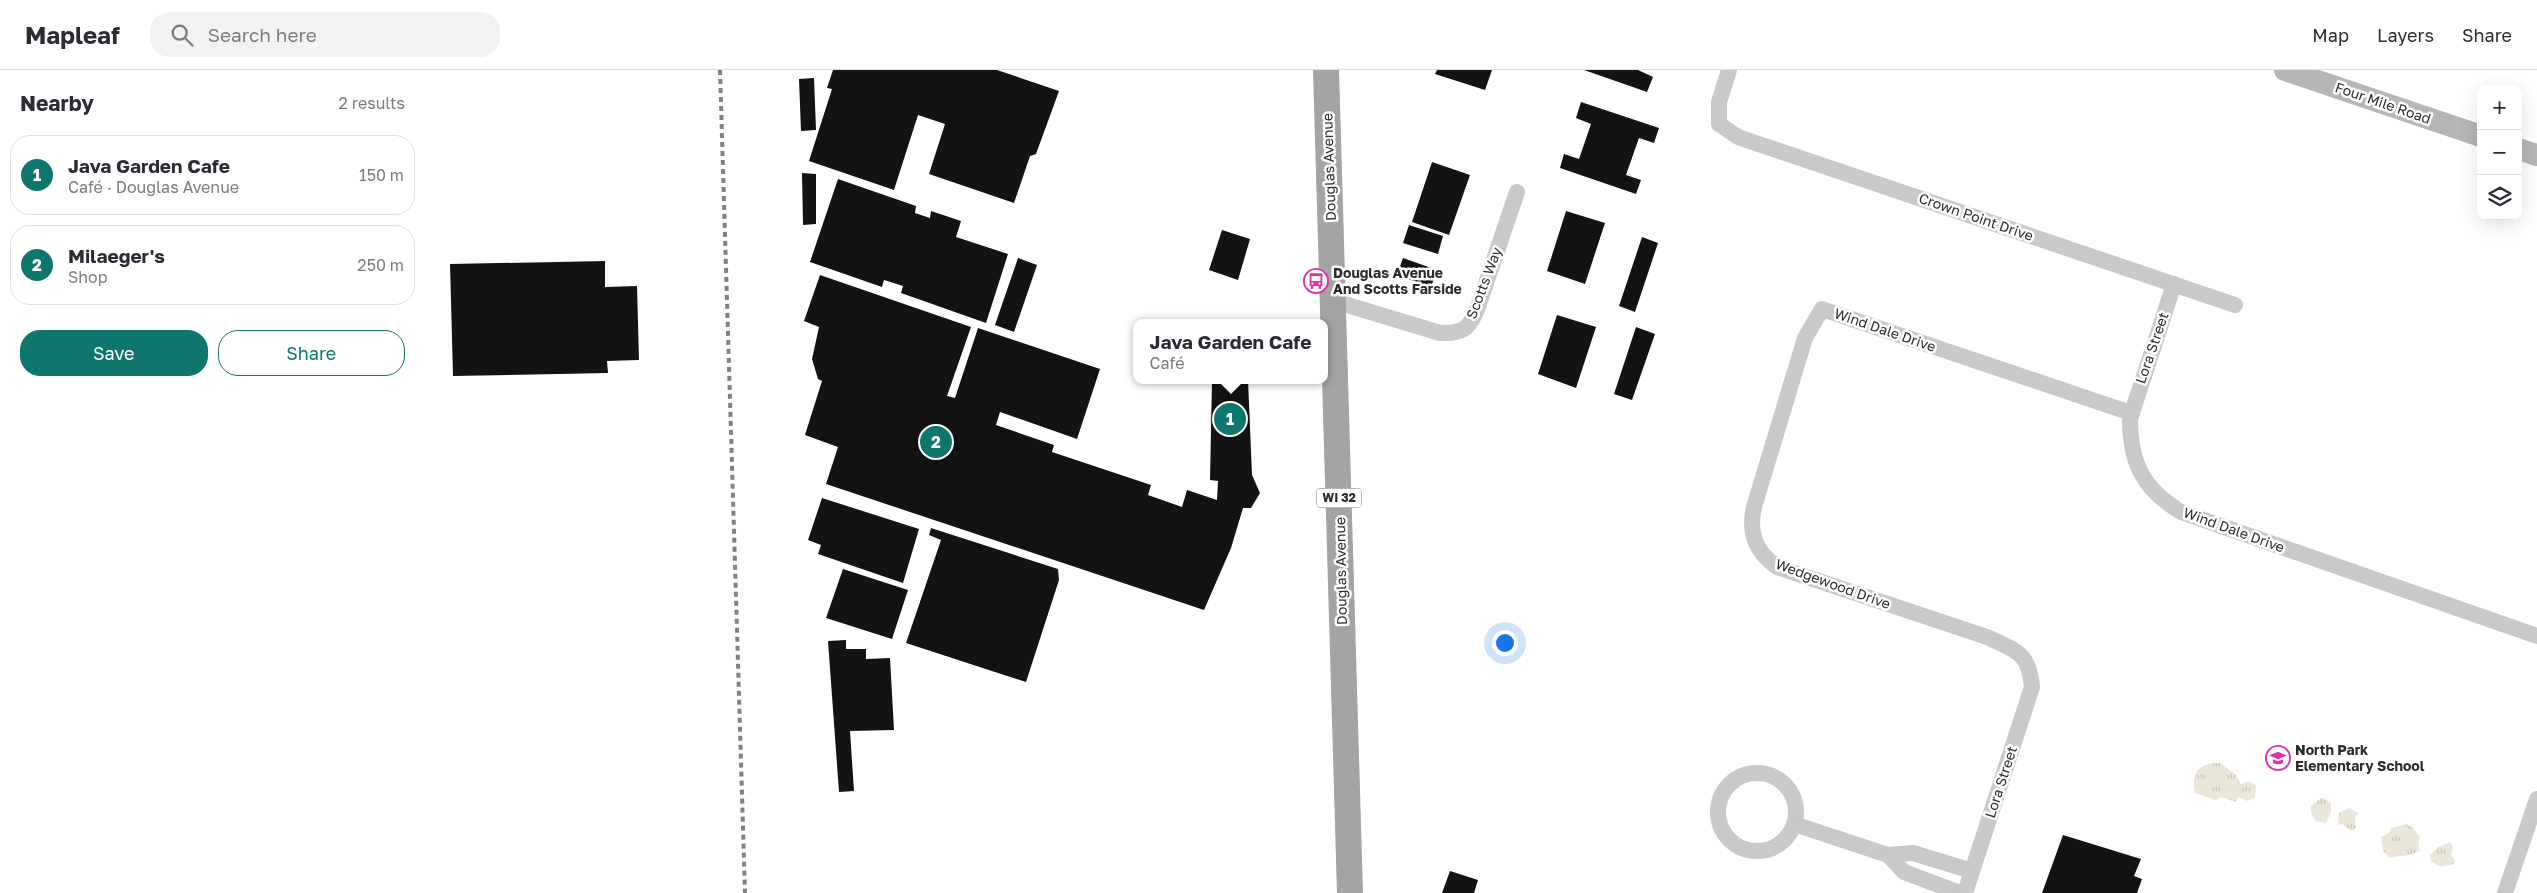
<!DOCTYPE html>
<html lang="en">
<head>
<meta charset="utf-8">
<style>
  :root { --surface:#fff; --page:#f2f2f3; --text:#2b2b33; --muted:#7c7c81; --line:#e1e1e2; --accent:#0f766e }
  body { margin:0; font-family:"Golos Text",sans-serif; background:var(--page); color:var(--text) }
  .controls { position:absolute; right:15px; top:15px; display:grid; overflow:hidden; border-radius:10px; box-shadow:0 5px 20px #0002 }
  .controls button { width:45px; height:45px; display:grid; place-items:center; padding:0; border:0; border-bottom:1px solid var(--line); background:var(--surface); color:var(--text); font:25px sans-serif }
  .you { position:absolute; left:1079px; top:572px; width:18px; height:18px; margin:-12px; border:4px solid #fff; border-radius:50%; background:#1a73e8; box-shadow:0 0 0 8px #1a73e833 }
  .badge { display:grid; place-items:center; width:32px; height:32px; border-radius:50%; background:var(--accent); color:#fff; font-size:16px; font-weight:700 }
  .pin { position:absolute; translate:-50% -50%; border:2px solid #fff; box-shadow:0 1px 5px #0006 }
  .popup { position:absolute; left:708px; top:249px; width:195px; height:65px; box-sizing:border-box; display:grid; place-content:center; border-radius:10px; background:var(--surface); filter:drop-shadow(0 1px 4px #0005); font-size:16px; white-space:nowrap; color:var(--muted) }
  .popup b { font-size:19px; color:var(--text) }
  .popup::after { content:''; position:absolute; left:50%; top:100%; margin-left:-10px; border:10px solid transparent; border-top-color:var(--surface) }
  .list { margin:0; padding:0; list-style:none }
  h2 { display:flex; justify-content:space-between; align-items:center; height:65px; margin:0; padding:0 20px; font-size:21px }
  h2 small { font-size:16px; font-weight:400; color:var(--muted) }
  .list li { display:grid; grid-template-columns:32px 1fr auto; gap:15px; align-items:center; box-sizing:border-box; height:80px; margin:0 10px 10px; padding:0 10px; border:1px solid var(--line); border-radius:20px }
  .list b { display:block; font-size:19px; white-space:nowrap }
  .list p { margin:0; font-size:16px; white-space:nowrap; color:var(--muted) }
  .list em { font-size:16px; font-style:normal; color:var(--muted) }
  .actions { display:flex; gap:10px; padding:15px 20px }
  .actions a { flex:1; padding:11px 0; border:1px solid var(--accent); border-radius:20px; text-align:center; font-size:18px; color:var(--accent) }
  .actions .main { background:var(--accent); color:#fff }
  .icon { flex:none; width:28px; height:28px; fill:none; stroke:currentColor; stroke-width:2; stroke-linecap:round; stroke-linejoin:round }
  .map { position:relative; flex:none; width:2112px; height:823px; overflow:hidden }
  header { display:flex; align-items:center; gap:30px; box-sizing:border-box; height:70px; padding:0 25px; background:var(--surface); border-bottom:1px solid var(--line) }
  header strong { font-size:24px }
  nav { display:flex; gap:28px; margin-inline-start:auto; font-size:18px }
  .search { width:350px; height:45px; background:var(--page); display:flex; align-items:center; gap:12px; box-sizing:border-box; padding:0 18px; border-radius:20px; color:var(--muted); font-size:19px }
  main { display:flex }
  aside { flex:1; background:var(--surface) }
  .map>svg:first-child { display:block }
  .grass { fill:url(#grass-tufts) }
  .building { fill:#131313 }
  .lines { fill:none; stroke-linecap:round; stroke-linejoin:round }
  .street { stroke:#c9c9c9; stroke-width:16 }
  .secondary { stroke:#b6b6b6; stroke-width:22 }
  .primary { stroke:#a4a4a4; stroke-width:26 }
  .rail { stroke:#818181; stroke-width:4; stroke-dasharray:5 4; stroke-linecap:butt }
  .labels { text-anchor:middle; stroke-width:5; stroke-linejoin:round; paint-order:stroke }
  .shield { fill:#fff; stroke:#6b6b6b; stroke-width:1 }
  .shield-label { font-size:12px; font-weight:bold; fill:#2c2c2c }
  .street-label { font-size:14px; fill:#2c2c2c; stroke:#fff }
  .poi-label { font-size:14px; font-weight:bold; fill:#2c2c2c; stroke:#fff; text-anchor:start }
</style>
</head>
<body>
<header>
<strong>Mapleaf</strong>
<div class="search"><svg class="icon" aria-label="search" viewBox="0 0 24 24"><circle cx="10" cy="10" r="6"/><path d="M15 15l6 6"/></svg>Search here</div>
<nav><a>Map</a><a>Layers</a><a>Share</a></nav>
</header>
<main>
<aside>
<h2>Nearby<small>2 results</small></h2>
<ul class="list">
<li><span class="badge">1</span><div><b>Java Garden Cafe</b><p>Café · Douglas Avenue</p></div><em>150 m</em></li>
<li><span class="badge">2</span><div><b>Milaeger's</b><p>Shop</p></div><em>250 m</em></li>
</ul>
<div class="actions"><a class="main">Save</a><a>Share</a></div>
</aside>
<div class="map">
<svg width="2112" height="823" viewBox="0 0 2112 823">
  <defs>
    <pattern id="grass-tufts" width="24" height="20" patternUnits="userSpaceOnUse" patternTransform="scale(1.25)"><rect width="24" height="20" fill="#eae7da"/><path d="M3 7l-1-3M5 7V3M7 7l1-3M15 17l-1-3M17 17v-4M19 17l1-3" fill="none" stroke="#c9c6bb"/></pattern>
  </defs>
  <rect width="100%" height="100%" fill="#fff"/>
  <g class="grass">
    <path d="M1795,693l16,12 5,9 7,-3 8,4 -1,13 -8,3 -9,-4 -2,5 -15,-5 -5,3 -21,-7c-4,-21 3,-30 25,-30z"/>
    <polygon points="1896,728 1899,728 1906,733 1906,743 1901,753 1891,751 1886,743 1886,736"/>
    <polygon points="1925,738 1934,744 1930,747 1931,758 1927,761 1917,754 1913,755 1914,743"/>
    <path d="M1981,754l6,3 8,10 -2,8 2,5c-9,7 -20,5 -31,8l-6,-7 -2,-14 8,-4 2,-5z"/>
    <polygon points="2025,772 2028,776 2026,785 2030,790 2029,794 2017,797 2006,792 2005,785 2013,777"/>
  </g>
  <g class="building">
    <polygon points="408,0 572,0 634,21 611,84 605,86 589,133 504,104 520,54 493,45 469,120 384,91 407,19 402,18"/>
    <polygon points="1012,0 1067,0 1060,20 1010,4"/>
    <polygon points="1159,0 1213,0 1228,7 1222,22"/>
    <polygon points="389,8 391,60 376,61 374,9"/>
    <polygon points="1156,32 1234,58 1229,73 1214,68 1201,105 1216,110 1211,124 1135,98 1139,84 1154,89 1166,54 1151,48"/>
    <polygon points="1007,92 1045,105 1024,165 987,152"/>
    <polygon points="377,103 391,104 391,154 378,155"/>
    <polygon points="413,109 491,136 490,143 505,148 506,141 536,151 531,167 583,184 561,253 476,223 478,216 459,210 457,217 385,192"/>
    <polygon points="1141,141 1180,153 1160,214 1122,201"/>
    <polygon points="984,155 1018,166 1013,184 978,173"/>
    <polygon points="797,160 825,169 813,210 784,200"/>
    <polygon points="1217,167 1233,173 1210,242 1194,236"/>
    <polygon points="593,188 612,195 589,262 570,255"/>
    <polygon points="978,188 1012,200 1006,217 972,205"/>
    <polygon points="180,191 180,217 212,216 214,290 182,291 183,303 28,306 25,194"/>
    <polygon points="395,205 546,257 522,326 530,328 553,258 675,299 652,369 575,342 571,355 629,375 627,382 726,415 723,425 757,437 762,420 792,430 793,411 785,410 787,310 823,310 827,405 835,423 826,438 818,438 806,478 779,540 401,414 413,377 380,365 397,311 393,309 387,289 394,257 379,251"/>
    <polygon points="1132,245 1171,257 1151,318 1113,304"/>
    <polygon points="1211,257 1230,264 1207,330 1189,324"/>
    <polygon points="397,428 494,459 478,513 393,484 396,475 383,470"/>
    <polygon points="506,458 633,499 634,510 601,612 481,573 516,470 504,465"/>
    <polygon points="418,499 483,520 467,569 401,548"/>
    <polygon points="421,570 421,579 441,579 441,589 465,588 469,660 425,661 429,721 414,722 403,571"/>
    <polygon points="1638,765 1716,789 1709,806 1717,809 1712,823 1617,823"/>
    <polygon points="1025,801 1053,810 1049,823 1017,823"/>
  </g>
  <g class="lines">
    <g class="street">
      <polyline points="1304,0 1294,32 1294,54 1313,67 1810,235"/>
      <path d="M1749,214l-44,135c0,44 13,70 51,93l356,124"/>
      <path d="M909,231l106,32c26,1 30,-6 39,-29l38,-112"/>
      <circle cx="1332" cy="742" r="39"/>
      <polyline points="1369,754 1463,785 1488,783 1547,801"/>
      <polyline points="1463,785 1479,802 1535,823"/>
      <path d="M1540,823l67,-206c-3,-35 -16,-36 -45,-50l-210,-70c-21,-15 -29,-33 -23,-60l51,-169 17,-29 309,104"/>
      <polyline points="2080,823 2112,729"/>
    </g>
    <g class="secondary">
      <polyline points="1860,0 2056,66"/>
      <polyline points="2093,79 2112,85"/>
    </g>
    <polyline class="primary" points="901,0 925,823"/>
    <polyline class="rail" points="295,0 320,823"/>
  </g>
  <defs>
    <symbol id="bus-ring" viewBox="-11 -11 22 22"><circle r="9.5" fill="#fff" stroke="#e031ad" stroke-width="1.5"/><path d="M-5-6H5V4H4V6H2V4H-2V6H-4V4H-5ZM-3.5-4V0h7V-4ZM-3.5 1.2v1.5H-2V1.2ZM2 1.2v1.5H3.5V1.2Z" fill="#e031ad"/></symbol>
    <symbol id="school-ring" viewBox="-11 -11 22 22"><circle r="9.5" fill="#fff" stroke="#e031ad" stroke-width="1.5"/><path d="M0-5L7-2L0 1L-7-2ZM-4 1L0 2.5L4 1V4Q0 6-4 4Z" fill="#e031ad"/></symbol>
  </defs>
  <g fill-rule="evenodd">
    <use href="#bus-ring" x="877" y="197" width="28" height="28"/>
    <use href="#school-ring" x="1839" y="674" width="28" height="28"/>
  </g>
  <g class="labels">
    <rect class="shield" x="891.5" y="418.5" width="45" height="19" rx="4"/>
    <g class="shield-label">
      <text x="914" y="432">WI 32</text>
    </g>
    <g class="street-label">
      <text transform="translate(1958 33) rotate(19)" y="5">Four Mile Road</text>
      <text transform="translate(904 97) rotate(-92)" y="5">Douglas Avenue</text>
      <text transform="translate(1551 147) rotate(19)" y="5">Crown Point Drive</text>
      <text transform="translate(1059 213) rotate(-69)" y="5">Scotts Way</text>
      <text transform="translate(1460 260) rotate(19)" y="5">Wind Dale Drive</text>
      <text transform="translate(1727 278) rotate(-71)" y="5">Lora Street</text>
      <text transform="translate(1809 460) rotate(20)" y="5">Wind Dale Drive</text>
      <text transform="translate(916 501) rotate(-91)" y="5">Douglas Avenue</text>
      <text transform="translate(1408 514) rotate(20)" y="5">Wedgewood Drive</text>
      <text transform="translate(1576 712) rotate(-72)" y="5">Lora Street</text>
    </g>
    <g class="poi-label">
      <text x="908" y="208">Douglas Avenue<tspan x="908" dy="16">And Scotts Farside</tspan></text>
      <text x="1870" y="685">North Park<tspan x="1870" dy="16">Elementary School</tspan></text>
    </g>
  </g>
</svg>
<div class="controls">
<button>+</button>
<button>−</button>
<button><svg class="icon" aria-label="layers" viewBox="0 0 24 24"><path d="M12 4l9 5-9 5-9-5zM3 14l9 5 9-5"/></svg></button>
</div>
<div class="you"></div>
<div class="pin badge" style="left:805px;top:349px">1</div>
<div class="popup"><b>Java Garden Cafe</b>Café</div>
<div class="pin badge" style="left:511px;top:372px">2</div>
</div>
</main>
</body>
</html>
